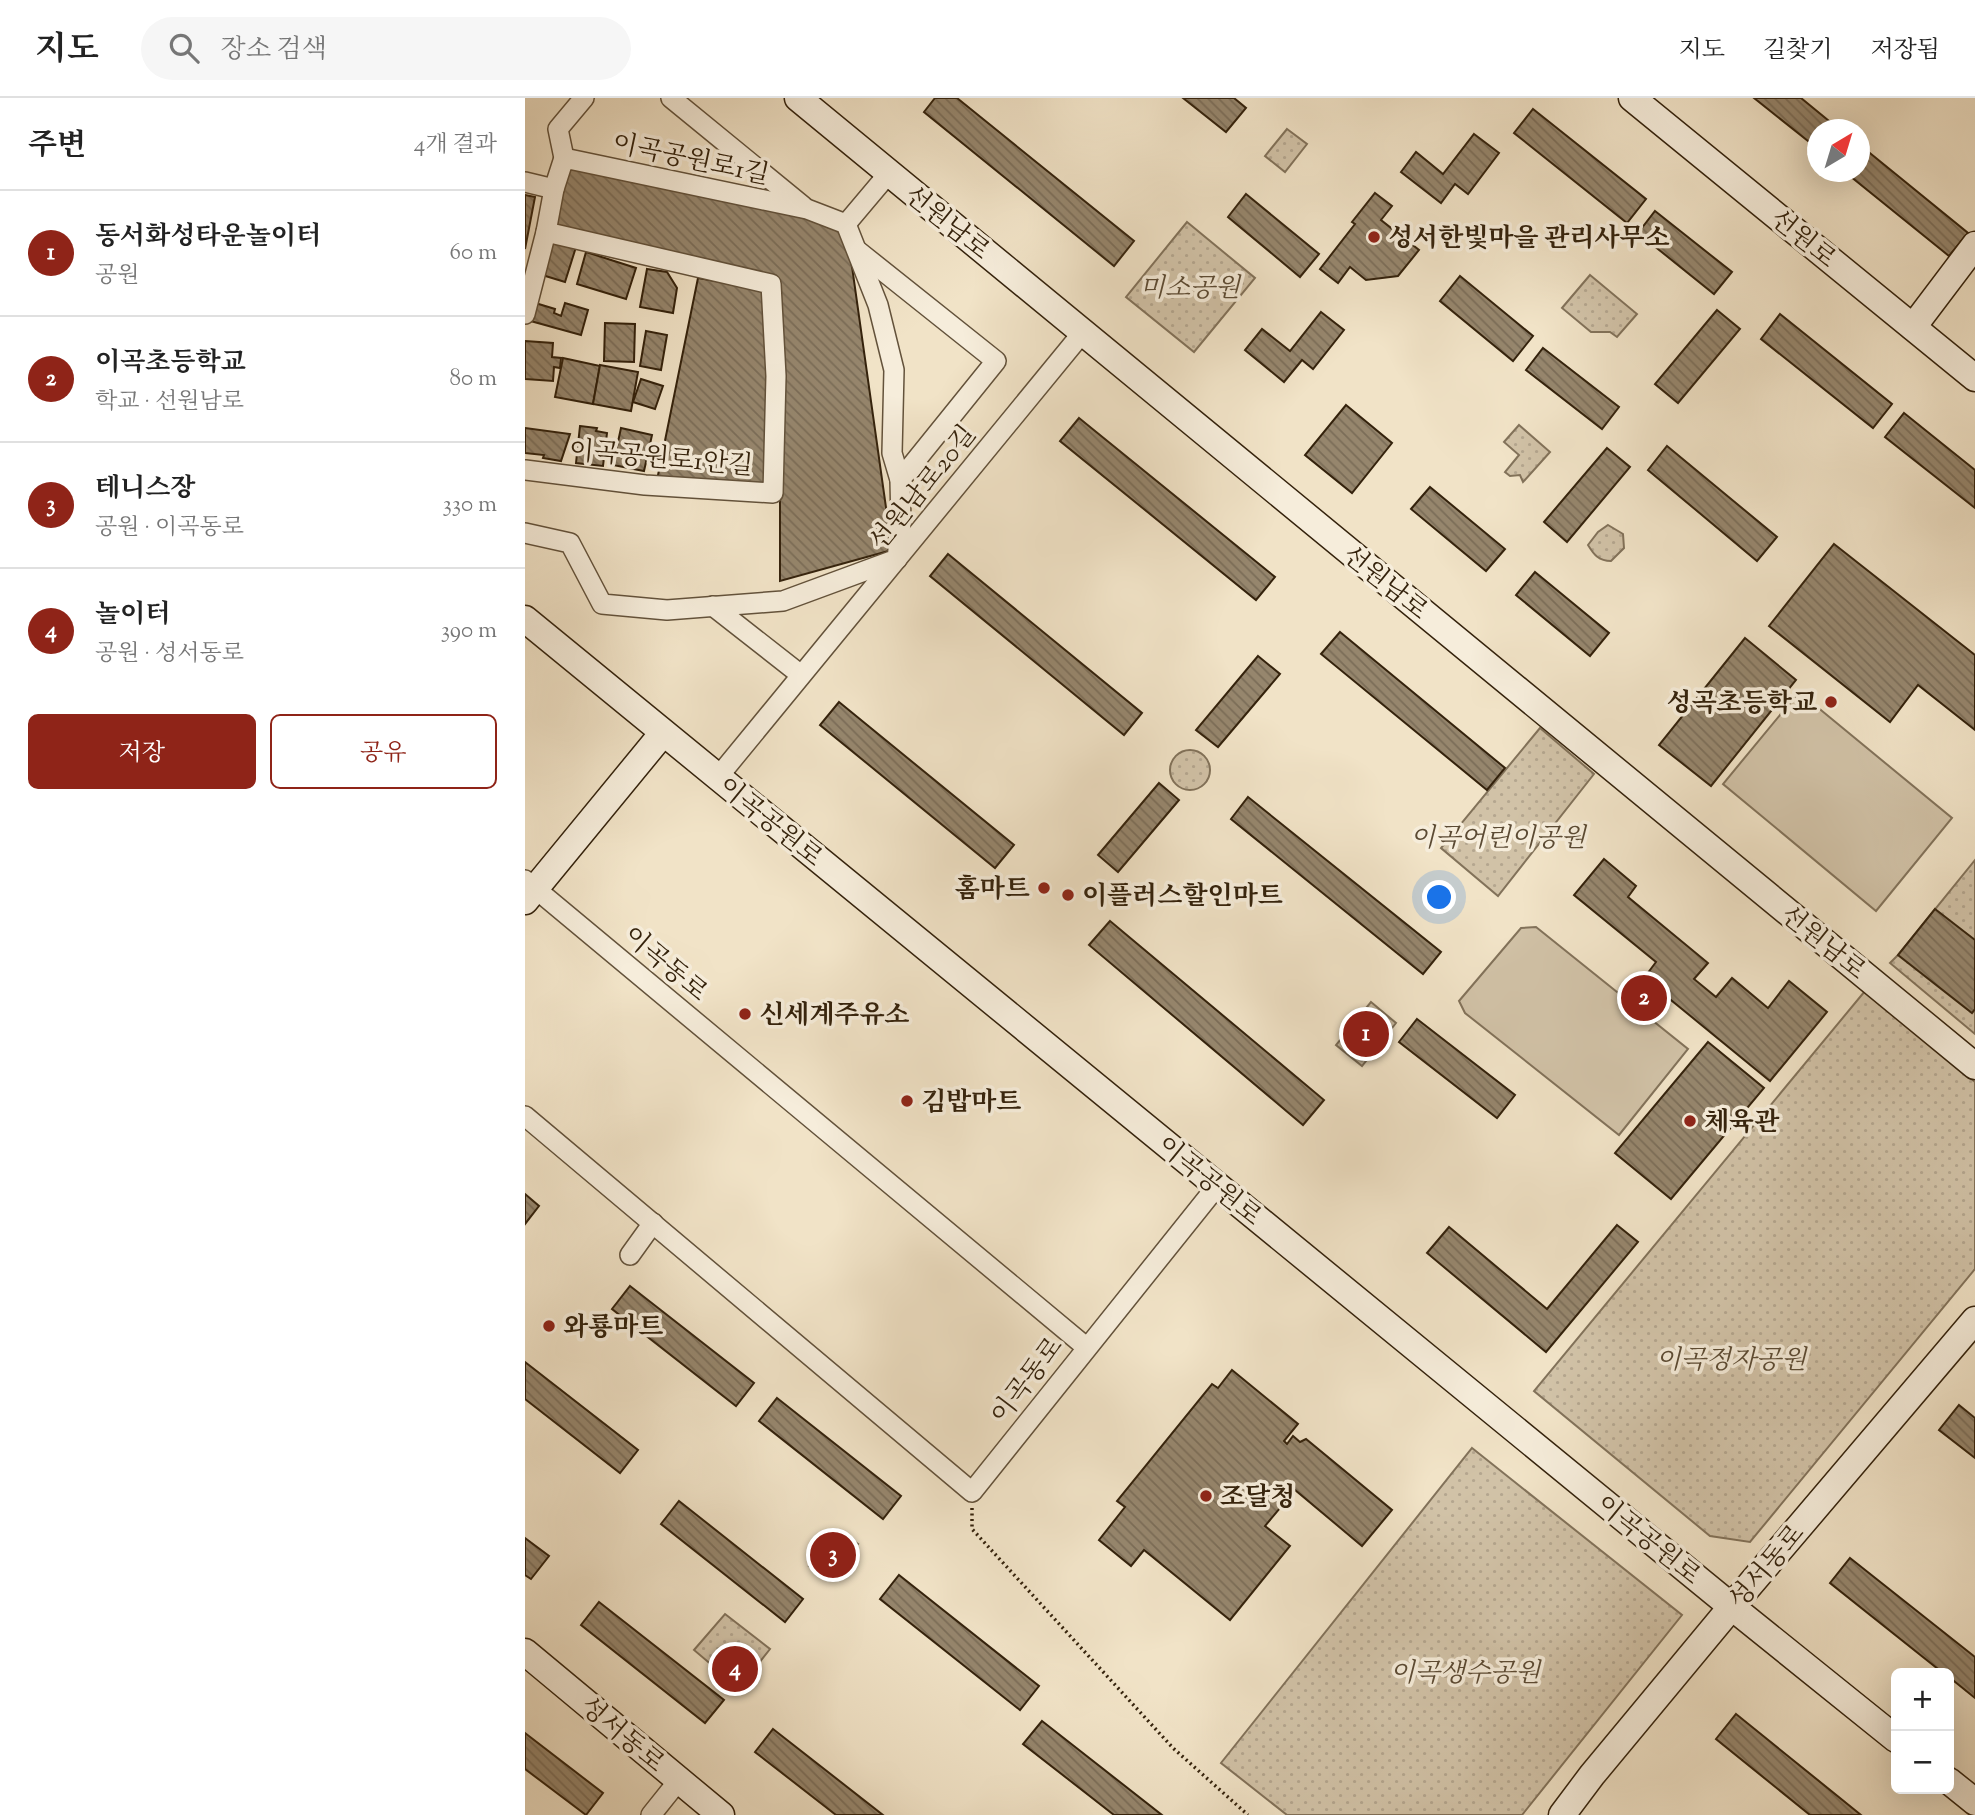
<!DOCTYPE html>
<html lang="ko">
<head>
<meta charset="utf-8">
<style>
  :root { --surface:#fff; --page:#f6f6f6; --text:#222; --muted:#767676; --line:#e0e0e0; --accent:#8f2418 }
  body { margin:0; font-family:"Sorts Mill Goudy","Noto Serif KR",serif; background:var(--page); color:var(--text) }
  .controls { position:absolute; right:21px; bottom:21px; display:grid; overflow:hidden; border-radius:10px; box-shadow:0 7px 28px #0002 }
  .controls button { width:63px; height:63px; display:grid; place-items:center; padding:0; border:0; border-bottom:2px solid var(--line); background:var(--surface); color:var(--text); font:35px sans-serif }
  .compass { position:absolute; left:1282px; top:21px; width:63px; height:63px; border-radius:50%; background:var(--surface); box-shadow:0 7px 28px #0002; rotate:38deg }
  .you { position:absolute; left:915px; top:800px; width:24px; height:24px; margin:-18px; border:5px solid #fff; border-radius:50%; background:#1a73e8; box-shadow:0 0 0 10px #1a73e833 }
  .badge { display:grid; place-items:center; width:46px; height:46px; border-radius:50%; background:var(--accent); color:#fff; font-size:23px; font-weight:700 }
  .pin { position:absolute; translate:-50% -50%; border:4px solid #fff; box-shadow:0 2px 7px #0006 }
  .list { margin:0; padding:0; list-style:none }
  h2 { display:flex; justify-content:space-between; align-items:center; height:91px; margin:0; padding:0 28px; font-size:30px }
  h2 small { font-size:23px; font-weight:400; color:var(--muted) }
  .list li { display:grid; grid-template-columns:46px 1fr auto; gap:21px; align-items:center; box-sizing:border-box; height:126px; padding:0 28px; border-top:2px solid var(--line) }
  .list b { display:block; font-size:26px; white-space:nowrap }
  .list p { margin:0; font-size:23px; white-space:nowrap; color:var(--muted) }
  .list em { font-size:23px; font-style:normal; color:var(--muted) }
  .actions { display:flex; gap:14px; padding:21px 28px }
  .actions a { flex:1; padding:16px 0; border:2px solid var(--accent); border-radius:10px; text-align:center; font-size:24px; color:var(--accent) }
  .actions .main { background:var(--accent); color:#fff }
  .icon { flex:none; width:38px; height:38px; fill:none; stroke:currentColor; stroke-width:2; stroke-linecap:round; stroke-linejoin:round }
  .map { position:relative; flex:none; width:1450px; height:1717px; overflow:hidden }
  header { display:flex; align-items:center; gap:42px; box-sizing:border-box; height:98px; padding:0 35px; background:var(--surface); border-bottom:2px solid var(--line) }
  header strong { font-size:33px }
  nav { display:flex; gap:38px; margin-inline-start:auto; font-size:24px }
  .search { width:490px; height:63px; background:var(--page); display:flex; align-items:center; gap:18px; box-sizing:border-box; padding:0 24px; border-radius:38px; color:var(--muted); font-size:26px }
  main { display:flex }
  aside { flex:1; background:var(--surface) }
  .map>svg:first-child { display:block }
  .green { fill:#d1c2a7; stroke:#82725a; stroke-width:2 }
  .park { fill:url(#park-dots); stroke:#82725a; stroke-width:2 }
  .building { fill:url(#building-back-hatch); stroke:#34220c; stroke-width:2 }
  .lines { fill:none; stroke-linecap:round; stroke-linejoin:round }
  .street-casing { stroke:#63523b; stroke-width:22 }
  .secondary-casing { stroke:#34220c; stroke-width:29 }
  .path { stroke:#34220c; stroke-width:3.5; stroke-dasharray:2 3.5; stroke-linecap:butt }
  .street { stroke:#f6eddb; stroke-width:19 }
  .secondary { stroke:#f6eddb; stroke-width:26 }
  .poi-dot { fill:#8f2418; stroke:#f6eddb; stroke-width:2.5 }
  .labels { text-anchor:middle; stroke-width:7; stroke-linejoin:round; paint-order:stroke }
  .street-label { font-size:26px; fill:#34220c; stroke:#f6eddb }
  .poi-label { font-size:26px; font-weight:bold; fill:#34220c; stroke:#f6eddb; text-anchor:start }
  .park-label { font-size:26px; font-style:italic; fill:#5b4a33; stroke:#f6eddb }
</style>
</head>
<body>
<header>
<strong>지도</strong>
<div class="search"><svg class="icon" aria-label="search" viewBox="0 0 24 24"><circle cx="10" cy="10" r="6"/><path d="M15 15l6 6"/></svg>장소 검색</div>
<nav><a>지도</a><a>길찾기</a><a>저장됨</a></nav>
</header>
<main>
<aside>
<h2>주변<small>4개 결과</small></h2>
<ul class="list">
<li><span class="badge">1</span><div><b>동서화성타운놀이터</b><p>공원</p></div><em>60 m</em></li>
<li><span class="badge">2</span><div><b>이곡초등학교</b><p>학교 · 선원남로</p></div><em>80 m</em></li>
<li><span class="badge">3</span><div><b>테니스장</b><p>공원 · 이곡동로</p></div><em>330 m</em></li>
<li><span class="badge">4</span><div><b>놀이터</b><p>공원 · 성서동로</p></div><em>390 m</em></li>
</ul>
<div class="actions"><a class="main">저장</a><a>공유</a></div>
</aside>
<div class="map">
<svg width="1450" height="1717" viewBox="0 0 1450 1717">
  <defs>
    <pattern id="park-dots" width="8" height="8" patternUnits="userSpaceOnUse" patternTransform="scale(1.75)"><rect width="8" height="8" fill="#d1c2a7"/><path d="M2 2h.1M6 6h.1" fill="none" stroke="#b4a68f" stroke-width="1.8" stroke-linecap="round"/></pattern>
    <pattern id="building-back-hatch" width="6" height="6" patternUnits="userSpaceOnUse" patternTransform="scale(1.75)"><rect width="6" height="6" fill="#96866d"/><path d="M-1 5l2 2M0 0l6 6M5-1l2 2" fill="none" stroke="#7b6d58"/></pattern>
  </defs>
  <rect width="100%" height="100%" fill="#f1e3c7"/>
  <filter id="stains"><feTurbulence type="fractalNoise" baseFrequency=".00286" numOctaves="4"/><feColorMatrix values="0 0 0 0 .2 0 0 0 0 .09 0 0 0 0 .02 0 0 0 .5 -.17"/></filter>
  <radialGradient id="worn" r=".72"><stop offset=".6" stop-color="#630" stop-opacity="0"/><stop offset="1" stop-color="#630" stop-opacity=".3"/></radialGradient>
  <g class="green">
    <polygon points="1274,594 1427,720 1351,813 1198,686"/>
    <polygon points="1011,829 1163,951 1094,1037 940,915 934,903 996,830"/>
  </g>
  <g class="park">
    <polygon points="762,31 782,46 760,74 740,58"/>
    <polygon points="662,124 730,180 669,254 601,199"/>
    <polygon points="1065,177 1112,216 1092,239 1085,234 1066,234 1037,210"/>
    <polygon points="994,327 1025,354 998,384 995,377 985,378 980,374 994,357 979,344"/>
    <path d="M1083,427l15,9 1,14 -13,13c-12,0 -17,-6 -23,-16l10,-13z"/>
    <polygon points="1015,630 1069,676 973,798 916,750"/>
    <circle cx="665" cy="672" r="20"/>
    <polygon points="1450,762 1450,936 1365,865 1373,857"/>
    <polygon points="1340,893 1450,984 1450,1171 1225,1444 1185,1438 1009,1293"/>
    <polygon points="846,904 871,925 837,968 811,947"/>
    <polygon points="947,1350 1157,1517 997,1717 762,1717 696,1665"/>
    <polygon points="312,1432 333,1446 305,1482 284,1468"/>
    <polygon points="200,1516 245,1551 214,1590 169,1552"/>
  </g>
  <g class="building">
    <polygon points="410,0 432,0 609,143 589,168 399,14"/>
    <polygon points="658,0 709,0 721,10 701,34"/>
    <polygon points="1229,0 1276,0 1315,32 1293,32 1293,51"/>
    <polygon points="1008,11 1121,101 1102,125 989,35"/>
    <polygon points="949,36 974,55 943,96 930,86 916,105 876,74 891,54 918,76"/>
    <polygon points="1335,47 1443,135 1424,158 1320,74 1335,74"/>
    <polygon points="39,60 321,126 367,452 255,483 255,182 18,130"/>
    <polygon points="850,95 867,108 856,122 894,152 873,178 841,182 825,169 813,185 795,171 830,126 827,124"/>
    <polygon points="721,96 794,156 775,179 703,119"/>
    <polygon points="0,97 10,99 0,151"/>
    <polygon points="1130,113 1207,174 1189,196 1113,135"/>
    <polygon points="24,141 51,149 40,184 14,176"/>
    <polygon points="61,154 111,170 101,201 52,186"/>
    <polygon points="122,171 142,174 152,190 148,215 115,209"/>
    <polygon points="935,178 1008,238 988,263 915,203"/>
    <polygon points="173,180 243,192 244,386 132,382"/>
    <polygon points="7,204 30,211 29,215 36,218 40,205 63,212 56,237 2,222"/>
    <polygon points="1192,212 1215,231 1153,305 1130,286"/>
    <polygon points="796,214 819,232 788,271 777,262 759,284 720,252 737,231 765,253"/>
    <polygon points="1255,216 1367,306 1348,330 1236,241"/>
    <polygon points="80,225 110,226 109,264 79,263"/>
    <polygon points="121,233 142,237 136,272 115,268"/>
    <polygon points="0,243 28,245 27,259 36,260 35,270 29,269 28,283 0,281"/>
    <polygon points="1018,250 1094,309 1077,331 1001,272"/>
    <polygon points="38,260 75,268 68,306 30,299"/>
    <polygon points="75,267 113,274 106,313 68,306"/>
    <polygon points="116,281 138,288 130,311 108,304"/>
    <polygon points="821,307 867,345 827,395 780,357"/>
    <polygon points="1379,315 1450,372 1450,410 1360,339"/>
    <polygon points="554,320 750,479 731,502 535,343"/>
    <polygon points="55,328 72,330 71,333 82,335 78,368 51,365"/>
    <polygon points="0,330 45,336 36,363 18,360 19,357 0,355"/>
    <polygon points="96,330 127,337 119,373 88,367"/>
    <polygon points="1142,348 1252,439 1232,463 1123,372"/>
    <polygon points="1082,350 1105,369 1042,444 1019,424"/>
    <polygon points="905,389 980,451 961,473 886,411"/>
    <polygon points="1309,446 1450,557 1450,632 1393,587 1365,624 1244,528"/>
    <polygon points="423,456 617,615 599,637 405,478"/>
    <polygon points="1010,474 1084,535 1065,558 991,497"/>
    <polygon points="815,534 980,670 962,692 796,556"/>
    <polygon points="1220,540 1271,582 1186,688 1134,647"/>
    <polygon points="733,558 755,576 693,649 671,632"/>
    <polygon points="314,604 489,747 470,770 295,627"/>
    <polygon points="634,685 654,702 593,774 573,757"/>
    <polygon points="723,699 916,854 898,876 706,721"/>
    <polygon points="1079,761 1111,788 1103,799 1183,865 1169,881 1191,899 1207,880 1243,910 1264,883 1302,914 1245,983 1119,880 1131,864 1049,797"/>
    <polygon points="1410,811 1450,842 1450,911 1447,915 1373,857"/>
    <polygon points="585,823 799,1002 778,1027 564,847"/>
    <polygon points="892,921 990,997 972,1020 874,944"/>
    <polygon points="1183,944 1239,990 1146,1101 1090,1055"/>
    <polygon points="0,1096 14,1108 0,1126"/>
    <polygon points="1092,1127 1113,1144 1021,1254 902,1155 924,1129 1022,1211"/>
    <polygon points="105,1188 229,1285 211,1308 87,1211"/>
    <polygon points="0,1264 113,1352 95,1375 0,1301"/>
    <polygon points="707,1272 773,1326 759,1343 762,1346 768,1338 775,1344 781,1341 867,1412 837,1448 770,1392 740,1428 765,1448 705,1522 619,1452 606,1468 574,1442 600,1409 592,1403 687,1286 693,1290"/>
    <polygon points="252,1300 376,1398 358,1421 234,1323"/>
    <polygon points="1434,1307 1450,1320 1450,1360 1414,1332"/>
    <polygon points="154,1403 278,1501 260,1524 136,1426"/>
    <polygon points="0,1440 24,1458 6,1481 0,1477"/>
    <polygon points="1325,1460 1450,1559 1450,1600 1424,1579 1424,1575 1418,1575 1305,1485"/>
    <polygon points="374,1477 514,1588 495,1612 355,1501"/>
    <polygon points="74,1504 199,1602 180,1625 56,1527"/>
    <polygon points="1211,1616 1336,1717 1285,1717 1191,1641"/>
    <polygon points="517,1623 637,1717 589,1717 498,1646"/>
    <polygon points="248,1631 358,1717 311,1717 230,1654"/>
    <polygon points="0,1635 78,1695 61,1717 0,1671"/>
  </g>
  <g class="lines">
    <defs>
      <g id="street">
        <polyline points="146,0 278,108"/>
        <polyline points="39,60 33,31 59,0"/>
        <polyline points="0,84 29,91"/>
        <polyline points="321,126 364,75"/>
        <polyline points="333,153 471,263 375,382"/>
        <polyline points="0,216 21,134 29,91 39,60 282,111 321,126 353,207 369,272 367,355 375,382 376,425 372,461 258,503 142,512 77,506 45,445 0,435"/>
        <polyline points="0,372 120,387 248,395 251,278 246,186 21,134"/>
        <polyline points="188,508 276,577"/>
        <polyline points="193,679 558,234"/>
        <polyline points="0,782 561,1249"/>
        <polyline points="0,1018 447,1394 692,1088"/>
        <polyline points="105,1157 128,1125"/>
        <polyline points="126,1717 154,1682"/>
      </g>
      <g id="secondary">
        <polyline points="273,0 1450,968"/>
        <polyline points="1107,0 1450,280"/>
        <polyline points="1388,229 1450,147"/>
        <polyline points="0,521 1207,1509 1371,1641"/>
        <polyline points="0,803 138,635"/>
        <polyline points="0,1554 196,1717"/>
        <polyline points="1424,1683 1450,1704"/>
        <polyline points="1037,1717 1067,1677 1223,1489 1450,1222"/>
      </g>
    </defs>
    <use href="#street" class="street-casing"/>
    <use href="#secondary" class="secondary-casing"/>
    <polyline class="path" points="447,1410 447,1431 648,1650 723,1717"/>
    <use href="#street" class="street"/>
    <use href="#secondary" class="secondary"/>
  </g>
  <g class="poi-dot">
    <circle cx="849" cy="139" r="7"/>
    <circle cx="1306" cy="604" r="7"/>
    <circle cx="519" cy="790" r="7"/>
    <circle cx="543" cy="797" r="7"/>
    <circle cx="220" cy="916" r="7"/>
    <circle cx="382" cy="1003" r="7"/>
    <circle cx="1165" cy="1023" r="7"/>
    <circle cx="24" cy="1228" r="7"/>
    <circle cx="681" cy="1398" r="7"/>
  </g>
  <g class="labels">
    <g class="street-label">
      <text transform="translate(166 60) rotate(12)" y="9">이곡공원로1길</text>
      <text transform="translate(423 124) rotate(39)" y="9">선원남로</text>
      <text transform="translate(1279 140) rotate(39)" y="9">선원로</text>
      <text transform="translate(136 359) rotate(5)" y="9">이곡공원로1안길</text>
      <text transform="translate(397 389) rotate(-51)" y="9">선원남로20길</text>
      <text transform="translate(861 484) rotate(39)" y="9">선원남로</text>
      <text transform="translate(246 723) rotate(39)" y="9">이곡공원로</text>
      <text transform="translate(1299 844) rotate(39)" y="9">선원남로</text>
      <text transform="translate(141 865) rotate(40)" y="9">이곡동로</text>
      <text transform="translate(685 1082) rotate(39)" y="9">이곡공원로</text>
      <text transform="translate(501 1282) rotate(-53)" y="9">이곡동로</text>
      <text transform="translate(1124 1441) rotate(39)" y="9">이곡공원로</text>
      <text transform="translate(1241 1468) rotate(-50)" y="9">성서동로</text>
      <text transform="translate(98 1636) rotate(40)" y="9">성서동로</text>
    </g>
    <g class="poi-label">
      <text x="863" y="148">성서한빛마을 관리사무소</text>
      <text x="1292" y="613" text-anchor="end">성곡초등학교</text>
      <text x="505" y="799" text-anchor="end">홈마트</text>
      <text x="557" y="806">이플러스할인마트</text>
      <text x="234" y="925">신세계주유소</text>
      <text x="396" y="1012">김밥마트</text>
      <text x="1179" y="1032">체육관</text>
      <text x="38" y="1237">와룡마트</text>
      <text x="695" y="1407">조달청</text>
    </g>
    <g class="park-label">
      <text x="665" y="198">미소공원</text>
      <text x="973" y="748">이곡어린이공원</text>
      <text x="1206" y="1270">이곡정자공원</text>
      <text x="940" y="1583">이곡생수공원</text>
    </g>
  </g>
  <rect width="100%" height="100%" filter="url(#stains)"/>
  <rect width="100%" height="100%" fill="url(#worn)"/>
</svg>
<div class="controls">
<button>+</button>
<button>−</button>
</div>
<svg class="compass" viewBox="-18 -18 36 36"><path d="M0-13l5 13h-10z" fill="#e53935"/><path d="M0 13l5-13h-10z" fill="#767676"/></svg>
<div class="you"></div>
<div class="pin badge" style="left:841px;top:936px">1</div>
<div class="pin badge" style="left:1119px;top:900px">2</div>
<div class="pin badge" style="left:308px;top:1457px">3</div>
<div class="pin badge" style="left:210px;top:1571px">4</div>
</div>
</main>
</body>
</html>
